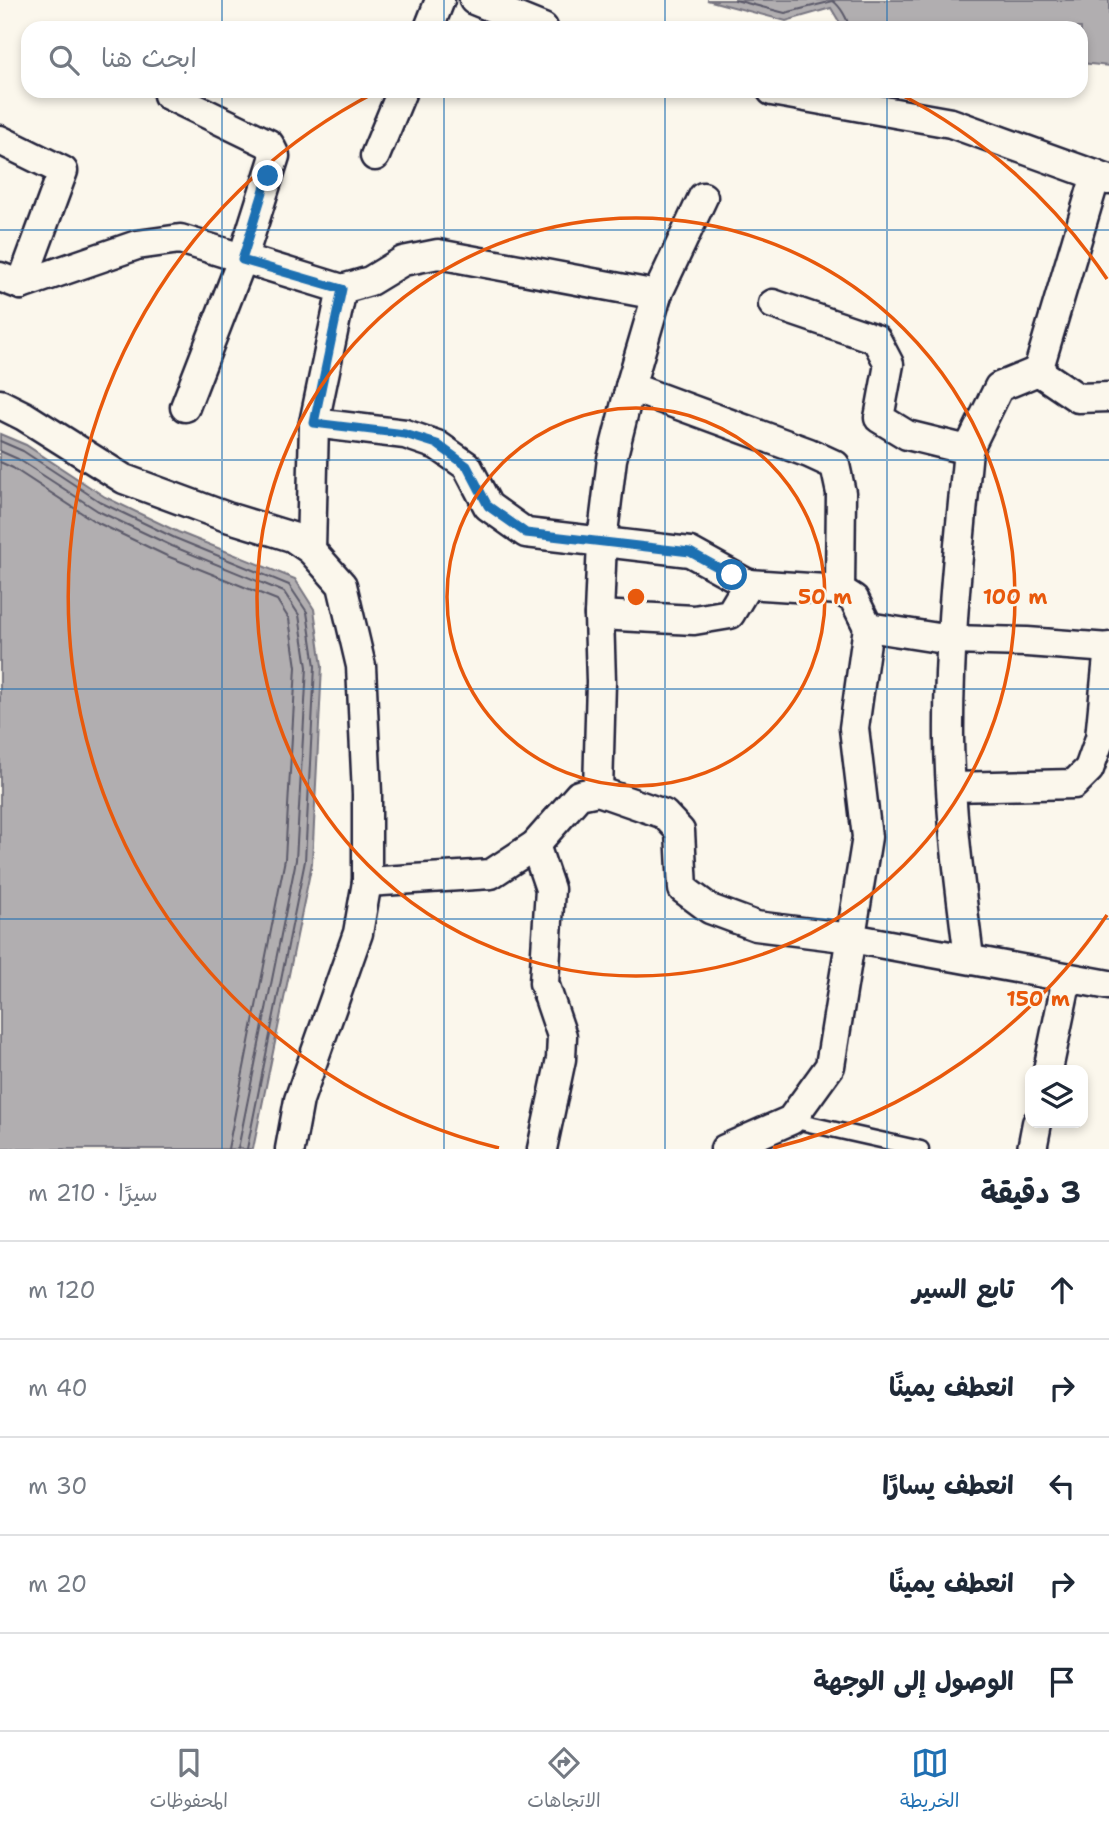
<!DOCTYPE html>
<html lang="ar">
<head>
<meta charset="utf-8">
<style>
  :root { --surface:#fff; --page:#f2f2f3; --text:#1f2937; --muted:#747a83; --line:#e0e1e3; --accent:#1f6fb2 }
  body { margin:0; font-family:"Shantell Sans","Playpen Sans Arabic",sans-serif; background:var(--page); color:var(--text); direction:rtl }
  .controls { position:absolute; right:21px; bottom:21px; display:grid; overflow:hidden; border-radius:14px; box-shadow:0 4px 10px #0003 }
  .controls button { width:63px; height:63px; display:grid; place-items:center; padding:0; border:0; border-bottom:2px solid var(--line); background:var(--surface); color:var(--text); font:35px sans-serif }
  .stop { position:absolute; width:21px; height:21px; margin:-16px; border:5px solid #1f6fb2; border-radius:50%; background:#fff }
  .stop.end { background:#1f6fb2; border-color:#fff; box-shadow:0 2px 7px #0008 }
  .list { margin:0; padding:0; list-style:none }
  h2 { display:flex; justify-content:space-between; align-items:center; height:91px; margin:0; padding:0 28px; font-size:30px }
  h2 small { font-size:23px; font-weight:400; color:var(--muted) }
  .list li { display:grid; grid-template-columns:46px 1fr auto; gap:21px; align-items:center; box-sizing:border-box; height:98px; padding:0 28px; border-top:2px solid var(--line) }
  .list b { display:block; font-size:26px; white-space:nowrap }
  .list em { font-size:23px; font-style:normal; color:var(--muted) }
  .icon { flex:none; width:38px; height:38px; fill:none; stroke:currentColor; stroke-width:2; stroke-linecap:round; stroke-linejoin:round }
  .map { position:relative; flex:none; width:1109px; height:1149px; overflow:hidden; direction:ltr }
  .search { position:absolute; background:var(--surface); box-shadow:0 4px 10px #0003; left:21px; right:21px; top:21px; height:77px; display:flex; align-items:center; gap:18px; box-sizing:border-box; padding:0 24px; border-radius:21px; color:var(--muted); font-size:26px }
  .sheet { height:581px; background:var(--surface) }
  nav { display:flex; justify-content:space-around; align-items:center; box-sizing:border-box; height:98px; border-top:2px solid var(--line); background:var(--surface); font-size:19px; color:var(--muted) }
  nav a { display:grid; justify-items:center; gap:4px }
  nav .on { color:var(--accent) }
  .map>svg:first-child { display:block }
  .water { fill:#b1aeb0; stroke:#787681; stroke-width:2 }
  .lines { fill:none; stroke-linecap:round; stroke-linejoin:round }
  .shore { stroke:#5b5a6a; stroke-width:2 }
  .service-casing { stroke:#22223b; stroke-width:19 }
  .minor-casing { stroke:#22223b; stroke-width:33 }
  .service { stroke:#fbf7ec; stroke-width:14 }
  .minor { stroke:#fbf7ec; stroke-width:28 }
  .route { stroke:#1f6fb2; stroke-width:9 }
  .grid { fill:none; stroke:#1f6fb2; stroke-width:2; stroke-opacity:0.55 }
  .ring { fill:none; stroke:#e8590c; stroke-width:3.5 }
  .centre { fill:#e8590c; stroke:#fbf7ec; stroke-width:3.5 }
  .ring-label { font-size:21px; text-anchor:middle; font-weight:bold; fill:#e8590c; stroke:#fbf7ec; stroke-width:5; stroke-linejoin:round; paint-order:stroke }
</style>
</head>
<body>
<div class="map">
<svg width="1109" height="1149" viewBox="0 0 1109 1149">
  <rect width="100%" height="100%" fill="#fbf7ec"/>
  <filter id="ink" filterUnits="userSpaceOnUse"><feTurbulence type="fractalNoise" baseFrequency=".0143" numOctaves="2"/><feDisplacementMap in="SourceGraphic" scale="14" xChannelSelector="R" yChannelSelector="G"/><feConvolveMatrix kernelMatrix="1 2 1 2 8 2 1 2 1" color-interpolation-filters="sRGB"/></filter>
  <g filter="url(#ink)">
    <g class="water">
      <polygon points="707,0 1109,0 1109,66 1081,63 1081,28 843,28 831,8 786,21"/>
      <polygon points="0,434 26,445 105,497 178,532 295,579 314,609 322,666 312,863 253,1149 0,1149"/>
    </g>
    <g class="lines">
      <g class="shore">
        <path d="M735,0l50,13 48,-12c7,5 15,18 16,27"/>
        <polyline points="0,441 23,451 102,503 175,538 289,585 307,612 315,666 305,861 247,1149"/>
        <polyline points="0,451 18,459 98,511 172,546 284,592 299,615 307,667 296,860 238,1149"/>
        <polyline points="0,462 13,468 94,521 167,556 277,600 289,619 296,667 285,859 228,1149"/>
      </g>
      <defs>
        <polyline id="service" points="791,1120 921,1149"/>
        <g id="minor">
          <polyline points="474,0 543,28"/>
          <polyline points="429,28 440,0"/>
          <polyline points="772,91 951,123 1109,180"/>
          <polyline points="168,95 269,144 275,156 242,260 185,407"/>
          <polyline points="0,140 63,171 21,285"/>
          <polyline points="375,156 402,91"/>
          <polyline points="0,277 21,285 137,245 180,239 342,289 370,281 403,261 438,254 657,295"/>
          <polyline points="773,304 876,339 889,364 879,418 907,435 968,450 999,387 1038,371 1078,398 1109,397"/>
          <polyline points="1038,371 1096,175"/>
          <polyline points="630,387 809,453 835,465 841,493 840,590"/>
          <polyline points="0,404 24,416 124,479 227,517 292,537 311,550 342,585 361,666 367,794 367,882 358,933 299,1100 290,1149"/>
          <polyline points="314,423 405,434 437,445 467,466 488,506 526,533 690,552 748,584 730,614 694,620 599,615"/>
          <path d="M968,450c-9,96 -20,193 -19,289 1,73 11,146 20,219"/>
          <polyline points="311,550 314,423 342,289"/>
          <polyline points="748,584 840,590 854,599 868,627 951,640 1027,642 1109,648"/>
          <polyline points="952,787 1074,784 1089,769 1100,738 1109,647"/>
          <polyline points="598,791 601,682 599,615 602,541 612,459 630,387 657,295 703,197"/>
          <polyline points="535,845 550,889 544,983 562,1036 561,1059 542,1149"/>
          <polyline points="367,882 491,874 535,845 579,795 598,791 664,814 680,831 683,889 710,909 756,926 851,938 1109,985"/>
          <polyline points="1048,1070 1067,978"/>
          <polyline points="725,1149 791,1120 830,1066 867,837 854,728 868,627"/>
          <polyline points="1032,1149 1037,1123"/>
        </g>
      </defs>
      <use href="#service" class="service-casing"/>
      <use href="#minor" class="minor-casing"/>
      <use href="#service" class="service"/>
      <use href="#minor" class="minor"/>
    </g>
  </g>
  <g class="lines" filter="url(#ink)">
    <polyline class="route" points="268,176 242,260 342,289 314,423 405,434 437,444 467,466 488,506 526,533 690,552 732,575"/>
  </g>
  <path class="grid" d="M222,0v28M444,0v28M665,0v28M887,0v28M222,91v1058M444,91v1058M665,91v1058M887,91v1058M0,230h1109M0,460h1109M0,689h1109M0,919h1109"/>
  <g class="ring">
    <circle cx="636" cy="597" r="189"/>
    <circle cx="636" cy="597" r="379"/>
    <path d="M1107 915A568 568 0 0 1 773 1148M499 1148A568 568 0 0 1 374 93M898 93A568 568 0 0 1 1107 279"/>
  </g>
  <circle cx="636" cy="597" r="10" class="centre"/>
  <g class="ring-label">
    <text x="825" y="604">50 m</text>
    <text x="1015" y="604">100 m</text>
    <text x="1038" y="1006">150 m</text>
  </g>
</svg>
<div class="controls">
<button><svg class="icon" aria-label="layers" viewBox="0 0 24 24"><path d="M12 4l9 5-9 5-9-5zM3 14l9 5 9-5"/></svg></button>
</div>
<div class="stop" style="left:732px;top:575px"></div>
<div class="stop end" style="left:268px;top:176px"></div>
<div class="search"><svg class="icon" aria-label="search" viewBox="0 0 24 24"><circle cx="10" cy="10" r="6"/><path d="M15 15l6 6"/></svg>ابحث هنا</div>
</div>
<section class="sheet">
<h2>3 دقيقة<small>سيرًا · 210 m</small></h2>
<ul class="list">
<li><svg class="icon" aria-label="ahead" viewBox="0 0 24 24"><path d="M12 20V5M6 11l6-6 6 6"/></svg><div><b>تابع السير</b></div><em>120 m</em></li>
<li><svg class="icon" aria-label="right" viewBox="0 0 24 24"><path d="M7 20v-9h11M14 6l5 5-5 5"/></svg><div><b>انعطف يمينًا</b></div><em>40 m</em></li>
<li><svg class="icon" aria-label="left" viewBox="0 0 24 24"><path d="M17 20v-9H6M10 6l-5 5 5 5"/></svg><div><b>انعطف يسارًا</b></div><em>30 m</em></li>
<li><svg class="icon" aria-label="right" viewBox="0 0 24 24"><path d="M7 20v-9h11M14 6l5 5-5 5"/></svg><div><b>انعطف يمينًا</b></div><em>20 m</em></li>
<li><svg class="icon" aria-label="arrive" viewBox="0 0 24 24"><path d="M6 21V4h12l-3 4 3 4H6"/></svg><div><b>الوصول إلى الوجهة</b></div></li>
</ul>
</section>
<nav>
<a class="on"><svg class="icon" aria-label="map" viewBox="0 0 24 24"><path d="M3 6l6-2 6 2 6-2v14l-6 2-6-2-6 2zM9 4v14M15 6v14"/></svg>الخريطة</a>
<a><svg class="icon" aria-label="directions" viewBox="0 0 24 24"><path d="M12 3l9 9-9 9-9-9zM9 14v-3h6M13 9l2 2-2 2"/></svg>الاتجاهات</a>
<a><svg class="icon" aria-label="saved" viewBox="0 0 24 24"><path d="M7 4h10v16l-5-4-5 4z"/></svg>المحفوظات</a>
</nav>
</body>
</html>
